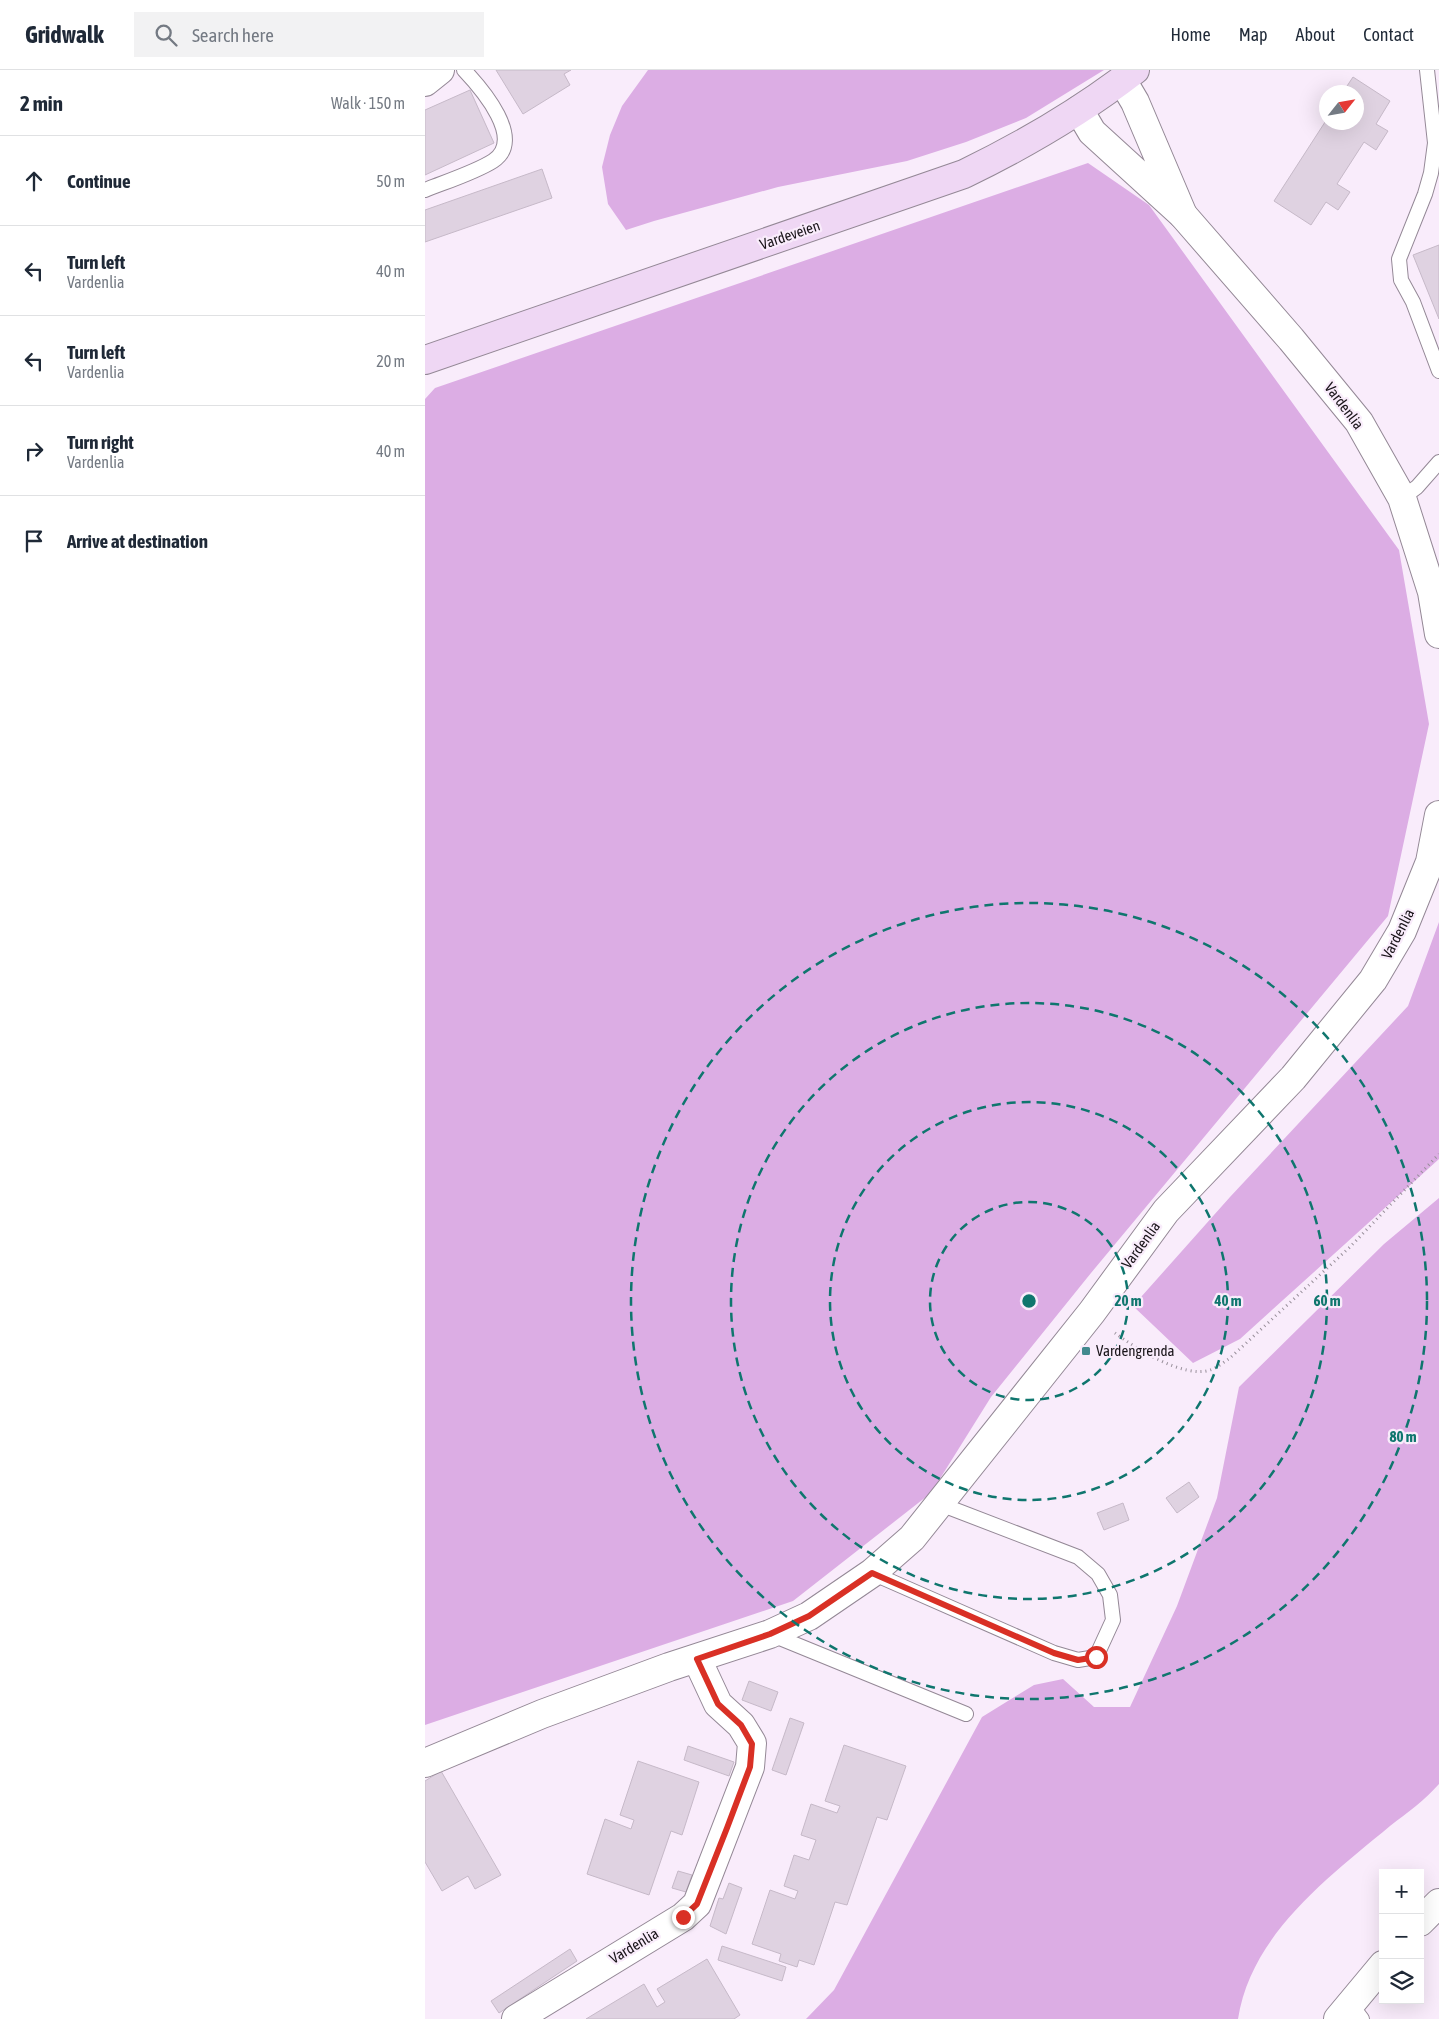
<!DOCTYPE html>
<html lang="en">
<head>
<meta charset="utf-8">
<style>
  :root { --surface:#fff; --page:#f2f2f3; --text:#1f2937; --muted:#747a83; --line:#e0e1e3 }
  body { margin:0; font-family:"Asap Condensed",sans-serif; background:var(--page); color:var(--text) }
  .controls { position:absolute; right:15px; bottom:15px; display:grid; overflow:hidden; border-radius:0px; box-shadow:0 5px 20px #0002 }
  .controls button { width:45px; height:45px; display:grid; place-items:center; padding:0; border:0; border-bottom:1px solid var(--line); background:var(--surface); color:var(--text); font:25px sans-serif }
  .compass { position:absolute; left:894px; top:15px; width:45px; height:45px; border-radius:50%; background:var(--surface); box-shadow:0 5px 20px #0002; rotate:59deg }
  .stop { position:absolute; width:15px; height:15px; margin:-11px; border:4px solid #d93025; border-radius:50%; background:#fff }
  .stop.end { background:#d93025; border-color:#fff; box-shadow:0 1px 5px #0008 }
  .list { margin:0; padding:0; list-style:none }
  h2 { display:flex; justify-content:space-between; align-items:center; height:65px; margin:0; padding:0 20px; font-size:21px }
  h2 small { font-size:16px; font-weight:400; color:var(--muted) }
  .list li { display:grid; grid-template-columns:32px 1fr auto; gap:15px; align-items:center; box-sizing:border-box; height:90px; padding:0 20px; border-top:1px solid var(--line) }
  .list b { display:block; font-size:19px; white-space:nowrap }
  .list p { margin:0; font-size:16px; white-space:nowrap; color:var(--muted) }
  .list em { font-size:16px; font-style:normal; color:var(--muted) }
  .icon { flex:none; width:28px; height:28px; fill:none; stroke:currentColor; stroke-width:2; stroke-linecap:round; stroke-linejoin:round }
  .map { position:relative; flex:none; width:1014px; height:1949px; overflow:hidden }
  header { display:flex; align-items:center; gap:30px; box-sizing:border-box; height:70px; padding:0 25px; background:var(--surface); border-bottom:1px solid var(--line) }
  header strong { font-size:24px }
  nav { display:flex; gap:28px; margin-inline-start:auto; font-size:18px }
  .search { width:350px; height:45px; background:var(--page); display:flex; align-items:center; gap:12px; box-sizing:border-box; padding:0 18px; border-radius:0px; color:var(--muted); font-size:19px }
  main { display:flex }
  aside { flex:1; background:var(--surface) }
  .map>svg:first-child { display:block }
  .forest { fill:#dcade4 }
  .building { fill:#dfd2e1; stroke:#c6b9c8 }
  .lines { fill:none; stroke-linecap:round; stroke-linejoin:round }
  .lane-casing { stroke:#948896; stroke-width:16 }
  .street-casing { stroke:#948896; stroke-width:30 }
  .secondary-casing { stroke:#948896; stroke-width:30 }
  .path { stroke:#988f9a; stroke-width:3; stroke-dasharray:1 4; stroke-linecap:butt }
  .lane { stroke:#fff; stroke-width:14 }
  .street { stroke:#fff; stroke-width:28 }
  .secondary { stroke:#efd7f4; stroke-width:28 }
  .route { stroke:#d93025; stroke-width:6 }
  .ring { fill:none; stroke:#0f766e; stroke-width:2.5; stroke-dasharray:9 6 }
  .poi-dot { fill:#428a8e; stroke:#f9ecfb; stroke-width:2 }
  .labels { text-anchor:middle; stroke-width:4.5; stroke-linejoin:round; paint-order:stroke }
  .street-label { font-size:15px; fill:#191419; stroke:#f9ecfb }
  .poi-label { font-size:15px; fill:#191419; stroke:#f9ecfb; text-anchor:start }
  .centre { fill:#0f766e; stroke:#f9ecfb; stroke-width:2.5 }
  .ring-label { font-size:15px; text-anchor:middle; font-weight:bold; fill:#0f766e; stroke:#f9ecfb; stroke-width:4.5; stroke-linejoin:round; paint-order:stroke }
</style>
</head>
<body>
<header>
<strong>Gridwalk</strong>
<div class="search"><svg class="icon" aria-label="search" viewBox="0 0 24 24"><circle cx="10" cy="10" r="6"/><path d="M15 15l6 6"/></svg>Search here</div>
<nav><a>Home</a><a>Map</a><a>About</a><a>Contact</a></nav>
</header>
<main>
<aside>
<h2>2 min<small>Walk · 150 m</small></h2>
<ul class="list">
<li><svg class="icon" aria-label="ahead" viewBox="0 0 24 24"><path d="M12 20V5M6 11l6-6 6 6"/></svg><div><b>Continue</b></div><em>50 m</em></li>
<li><svg class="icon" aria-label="left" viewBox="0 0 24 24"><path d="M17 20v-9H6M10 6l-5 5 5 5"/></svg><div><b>Turn left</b><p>Vardenlia</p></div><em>40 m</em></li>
<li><svg class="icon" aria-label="left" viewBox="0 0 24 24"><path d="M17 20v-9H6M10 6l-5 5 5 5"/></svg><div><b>Turn left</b><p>Vardenlia</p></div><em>20 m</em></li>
<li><svg class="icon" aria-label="right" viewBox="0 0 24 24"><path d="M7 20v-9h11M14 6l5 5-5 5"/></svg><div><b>Turn right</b><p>Vardenlia</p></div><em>40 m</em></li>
<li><svg class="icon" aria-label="arrive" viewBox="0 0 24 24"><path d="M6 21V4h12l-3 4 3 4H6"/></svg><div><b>Arrive at destination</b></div></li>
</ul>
</aside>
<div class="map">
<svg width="1014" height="1949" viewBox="0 0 1014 1949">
  <rect width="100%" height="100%" fill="#f9ecfb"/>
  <g class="forest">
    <polygon points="223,0 679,0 601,48 541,72 482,91 353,117 229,151 201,160 183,134 177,97 185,65 197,36"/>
    <polygon points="663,93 724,135 974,480 1004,654 963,846 666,1203 566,1327 506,1423 368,1531 0,1655 0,329 10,318"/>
    <polygon points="1014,852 1014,1089 815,1269 768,1293 708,1236 805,1127 983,936"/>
    <path d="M1014,1128v586c-14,16 -32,29 -49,42 -61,51 -139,108 -152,193h-432l28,-29 148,-273 52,-32 29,-6 31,28h36l47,-101 40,-108 22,-111 145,-143z"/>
  </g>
  <g class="building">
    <polygon points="71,0 146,0 139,4 145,15 98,44"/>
    <polygon points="928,7 965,31 951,54 963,61 951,80 939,72 912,114 925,122 913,140 901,132 886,155 849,131 902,49 902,52 932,52 932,22 918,22"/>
    <polygon points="45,20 69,73 0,105 0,40"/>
    <polygon points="117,99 127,128 0,172 0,140"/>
    <polygon points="1014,175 1014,249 988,185"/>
    <polygon points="764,1412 774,1427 752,1443 741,1428"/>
    <polygon points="698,1433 704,1450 679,1460 672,1443"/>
    <polygon points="324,1611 353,1622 346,1641 317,1630"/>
    <polygon points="365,1648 379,1653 361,1705 347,1700"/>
    <polygon points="419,1675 481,1696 462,1750 452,1747 422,1835 410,1832 389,1895 374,1890 372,1897 354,1891 356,1884 327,1874 345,1820 370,1829 373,1821 359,1816 369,1785 384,1790 391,1770 376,1765 386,1734 412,1743 415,1736 400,1731"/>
    <polygon points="263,1676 309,1692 304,1706 259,1690"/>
    <polygon points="213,1691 274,1712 257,1765 246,1761 224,1825 162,1804 180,1749 206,1759 209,1750 195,1745"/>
    <polygon points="16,1701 76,1805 50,1819 43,1806 17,1821 0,1792 0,1711"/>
    <polygon points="253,1801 267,1805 261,1822 247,1818"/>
    <polygon points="304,1813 317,1818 301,1864 285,1856 294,1828 298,1829"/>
    <polygon points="297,1876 361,1897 357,1911 293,1890"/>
    <polygon points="145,1879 152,1891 74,1943 66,1931"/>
    <polygon points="282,1889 315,1945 309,1949 161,1949 219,1914 232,1937 240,1932 232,1919"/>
  </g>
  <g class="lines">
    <defs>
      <g id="lane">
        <polyline points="1002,0 1010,73 1006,103 1000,124 974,189 976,210 988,232 1014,301"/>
        <path d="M0,120c20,-8 51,-18 68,-29 33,-21 -11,-72 -29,-91"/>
        <polyline points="977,428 992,417 1014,392"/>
        <polyline points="447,1503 629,1583 653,1590 671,1587 688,1550 685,1525 673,1504 653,1487 515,1434"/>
        <polyline points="345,1564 541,1644"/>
        <polyline points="925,1933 937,1949"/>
      </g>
      <g id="street">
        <polyline points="0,12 15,0"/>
        <polyline points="654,40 667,62 758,145 710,32 697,10"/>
        <polyline points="758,145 866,269 934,352 977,428 1007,522 1014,564"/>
        <polyline points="0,1693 117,1644 244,1597 345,1564 384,1546 447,1503 487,1468 667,1242 741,1141 868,1008 948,910 977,861 1005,792 1014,745"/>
        <polyline points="995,1852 1014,1833"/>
        <polyline points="91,1949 258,1847 272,1834 325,1697 327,1673 316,1655 293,1634 272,1589"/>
        <polyline points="913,1949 958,1895"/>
      </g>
      <path id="secondary" d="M0,290l539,-186c60,-29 118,-63 171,-104"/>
    </defs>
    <use href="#lane" class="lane-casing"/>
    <use href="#street" class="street-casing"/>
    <use href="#secondary" class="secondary-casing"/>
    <path class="path" d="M690,1263c20,15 69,46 95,37 7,-2 14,-8 20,-12l120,-111 89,-93"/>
    <use href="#lane" class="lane"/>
    <use href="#street" class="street"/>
    <use href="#secondary" class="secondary"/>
  </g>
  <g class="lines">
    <polyline class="route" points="258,1847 272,1834 302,1758 325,1697 327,1674 316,1655 293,1634 272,1589 345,1564 384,1546 447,1503 629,1583 653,1590 671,1587"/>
  </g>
  <g class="ring">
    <circle cx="604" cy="1231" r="99"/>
    <circle cx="604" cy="1231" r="199"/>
    <circle cx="604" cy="1231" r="298"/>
    <circle cx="604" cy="1231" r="398"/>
  </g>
  <rect class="poi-dot" x="656" y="1276" width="10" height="10" rx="2.5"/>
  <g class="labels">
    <g class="street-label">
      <text transform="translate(365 165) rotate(-19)" y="5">Vardeveien</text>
      <text transform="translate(919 336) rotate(53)" y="5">Vardenlia</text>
      <text transform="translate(973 864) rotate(-63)" y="5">Vardenlia</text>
      <text transform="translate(716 1175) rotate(-54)" y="5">Vardenlia</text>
      <text transform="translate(209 1876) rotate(-31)" y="5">Vardenlia</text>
    </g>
    <g class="poi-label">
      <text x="671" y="1286">Vardengrenda</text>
    </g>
  </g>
  <circle cx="604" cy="1231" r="8" class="centre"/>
  <g class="ring-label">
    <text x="703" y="1236">20 m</text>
    <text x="803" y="1236">40 m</text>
    <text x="902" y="1236">60 m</text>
    <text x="978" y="1372">80 m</text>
  </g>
</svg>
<div class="controls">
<button>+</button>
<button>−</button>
<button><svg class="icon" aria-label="layers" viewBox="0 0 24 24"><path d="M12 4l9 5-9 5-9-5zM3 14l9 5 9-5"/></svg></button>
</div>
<svg class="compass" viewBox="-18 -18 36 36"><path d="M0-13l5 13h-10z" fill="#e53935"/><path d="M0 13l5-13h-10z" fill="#747a83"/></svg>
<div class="stop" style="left:671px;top:1587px"></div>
<div class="stop end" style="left:258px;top:1847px"></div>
</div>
</main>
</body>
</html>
